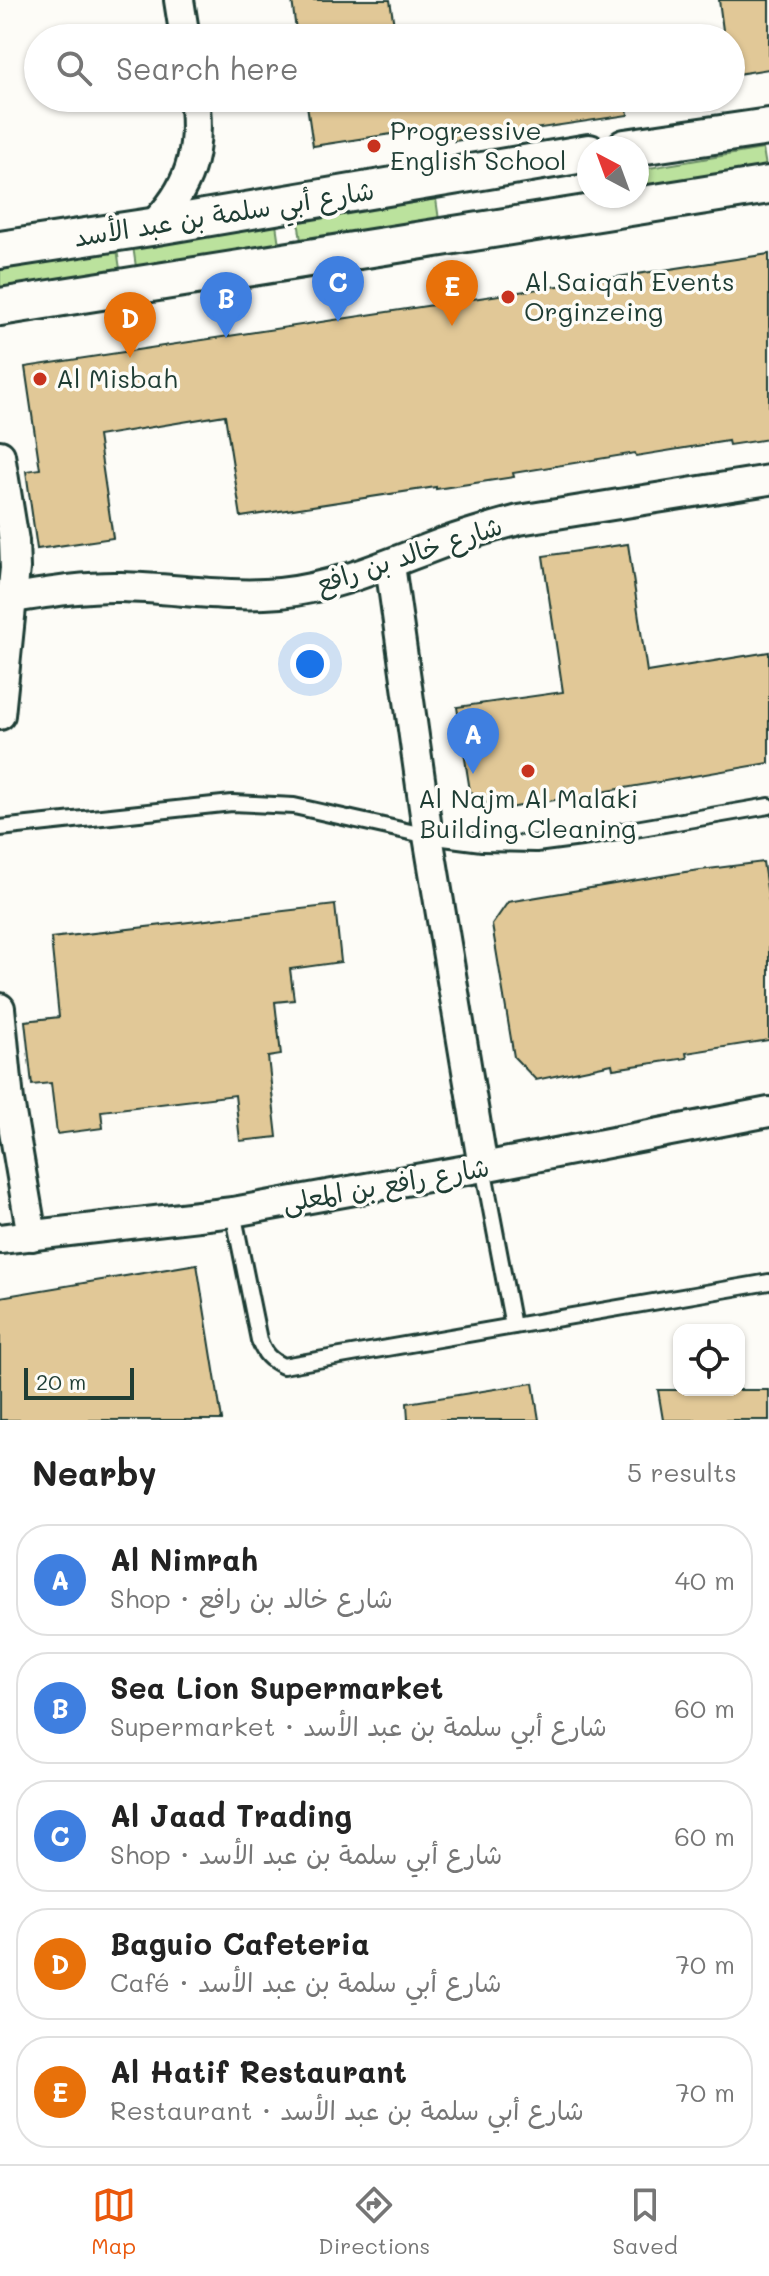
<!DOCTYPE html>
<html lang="en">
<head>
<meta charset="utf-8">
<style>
  :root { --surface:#fff; --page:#f6f6f6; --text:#222; --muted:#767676; --line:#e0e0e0; --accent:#ea580c }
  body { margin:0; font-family:Mali,"Playpen Sans Arabic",sans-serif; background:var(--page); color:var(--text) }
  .controls { position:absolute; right:24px; bottom:24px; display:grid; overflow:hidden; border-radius:16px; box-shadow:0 2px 6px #0004 }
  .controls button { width:72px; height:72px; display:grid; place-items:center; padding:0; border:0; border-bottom:2px solid var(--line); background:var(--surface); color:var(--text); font:40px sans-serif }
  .compass { position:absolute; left:577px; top:136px; width:72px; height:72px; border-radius:50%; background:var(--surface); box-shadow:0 2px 6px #0004; rotate:319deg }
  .scale { position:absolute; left:24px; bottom:20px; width:110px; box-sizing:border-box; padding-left:8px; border:4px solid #1f3d34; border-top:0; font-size:22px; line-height:28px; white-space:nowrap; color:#1f3d34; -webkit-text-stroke:6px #fdfcf7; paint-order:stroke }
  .you { position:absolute; left:310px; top:664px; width:28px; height:28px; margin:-20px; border:6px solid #fff; border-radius:50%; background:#1a73e8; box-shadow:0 0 0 12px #1a73e833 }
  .badge { display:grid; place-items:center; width:52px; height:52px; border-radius:50%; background:var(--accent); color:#fff; font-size:26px; font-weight:700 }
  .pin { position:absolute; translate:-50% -66px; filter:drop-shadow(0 2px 4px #0008) }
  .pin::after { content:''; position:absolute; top:42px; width:28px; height:24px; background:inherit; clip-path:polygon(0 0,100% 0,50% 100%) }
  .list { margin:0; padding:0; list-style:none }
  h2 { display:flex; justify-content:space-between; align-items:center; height:104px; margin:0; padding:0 32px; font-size:34px }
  h2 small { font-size:26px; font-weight:400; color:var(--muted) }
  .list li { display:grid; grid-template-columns:52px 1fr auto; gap:24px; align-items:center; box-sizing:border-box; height:112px; margin:0 16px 16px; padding:0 16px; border:2px solid var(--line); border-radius:32px }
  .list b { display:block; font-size:30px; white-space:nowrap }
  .list p { margin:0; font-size:26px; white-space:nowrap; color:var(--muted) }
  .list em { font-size:26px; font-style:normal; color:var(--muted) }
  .icon { flex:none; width:44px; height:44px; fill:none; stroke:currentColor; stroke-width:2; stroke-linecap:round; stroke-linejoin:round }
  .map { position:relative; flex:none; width:769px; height:1420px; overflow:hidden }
  .search { position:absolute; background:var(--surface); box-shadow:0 2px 6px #0004; left:24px; right:24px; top:24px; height:88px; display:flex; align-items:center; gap:20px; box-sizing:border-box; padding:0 28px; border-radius:44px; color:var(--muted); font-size:30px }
  .sheet { height:744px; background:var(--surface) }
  nav { display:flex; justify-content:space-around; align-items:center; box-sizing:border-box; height:112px; border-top:2px solid var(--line); background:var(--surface); font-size:22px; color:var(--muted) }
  nav a { display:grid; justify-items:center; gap:4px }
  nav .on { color:var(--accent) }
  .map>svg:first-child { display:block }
  .green { fill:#bbe29d; stroke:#6d9068; stroke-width:2 }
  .building { fill:#e1c897; stroke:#1f3d34; stroke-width:2 }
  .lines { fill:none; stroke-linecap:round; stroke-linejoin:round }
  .service-casing { stroke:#1f3d34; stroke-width:20 }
  .minor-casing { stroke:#1f3d34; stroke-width:34 }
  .tertiary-casing { stroke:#1f3d34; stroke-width:42 }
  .service { stroke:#fdfcf7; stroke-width:14 }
  .minor { stroke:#fdfcf7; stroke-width:28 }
  .tertiary { stroke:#fdfcf7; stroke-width:36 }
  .poi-dot { fill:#c8321e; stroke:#fdfcf7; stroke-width:3 }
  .labels { text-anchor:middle; stroke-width:7; stroke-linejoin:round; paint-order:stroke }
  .poi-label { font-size:26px; fill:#1f3d34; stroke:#fdfcf7; text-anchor:start }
  .street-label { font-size:26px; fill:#1f3d34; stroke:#fdfcf7 }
</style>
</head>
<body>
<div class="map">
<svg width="769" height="1420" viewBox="0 0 769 1420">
  <rect width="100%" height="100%" fill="#fdfcf7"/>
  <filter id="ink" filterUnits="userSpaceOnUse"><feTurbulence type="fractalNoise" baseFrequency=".0125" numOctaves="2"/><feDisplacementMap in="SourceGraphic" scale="16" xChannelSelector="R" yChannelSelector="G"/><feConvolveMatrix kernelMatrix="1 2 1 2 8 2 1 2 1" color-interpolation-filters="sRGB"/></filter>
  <g filter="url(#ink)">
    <g class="green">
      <polygon points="763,149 766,167 637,189 637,170"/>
      <polygon points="436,199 439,220 301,241 298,220"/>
      <polygon points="276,224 279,245 136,267 133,246"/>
      <polygon points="117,249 120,269 0,288 0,267"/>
    </g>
    <g class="building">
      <polygon points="292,0 390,0 396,38 297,38"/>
      <polygon points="719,0 769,0 769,69 731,75 731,38 724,38"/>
      <polygon points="306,98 626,98 628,115 454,141 451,125 313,146"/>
      <polygon points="769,254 769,439 729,445 728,441 636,456 635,453 513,473 514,477 436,489 436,487 241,517 225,415 98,436 113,538 37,549 26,471 40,469 25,367"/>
      <polygon points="628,544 647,672 769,652 769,763 497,810 470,791 457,707 563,692 543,556"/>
      <polygon points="763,862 769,902 769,1040 686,1053 687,1058 613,1069 612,1064 536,1080 514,1057 492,925 508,902 685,872"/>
      <polygon points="335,905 341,962 290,969 294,1000 275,1002 281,1055 268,1057 277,1137 240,1141 235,1095 101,1111 103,1128 57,1134 51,1083 32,1085 25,1021 59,1017 51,938"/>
      <polygon points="197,1264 222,1420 0,1420 0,1297"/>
      <polygon points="533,1383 539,1420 408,1420 407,1403"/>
      <polygon points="658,1390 769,1390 769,1420 663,1420"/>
    </g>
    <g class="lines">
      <defs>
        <g id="service">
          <polyline points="0,828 232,803 294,806 428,836 482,843 536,844 589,837 769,806"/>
          <polyline points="483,1167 513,1326"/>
          <path d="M233,1212l26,128c5,14 11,20 24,26l486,-84"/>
        </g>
        <g id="minor">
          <polyline points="179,0 185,38"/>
          <path d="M151,227c39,-38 50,-75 43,-129"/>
          <polyline points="0,455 14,541 15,568 0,715"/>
          <polyline points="390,565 428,836 483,1167"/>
          <path d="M0,600c40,-6 80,-14 121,-13 54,1 106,11 159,6 58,-6 109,-30 163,-50 25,-9 50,-16 76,-23l250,-40"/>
          <polyline points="0,1008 9,1101 32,1236"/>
          <polyline points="0,1239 233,1212 483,1167 769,1112"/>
        </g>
        <g id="tertiary">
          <polyline points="625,148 769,127"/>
          <polyline points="0,250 151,227 589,153"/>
          <polyline points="0,307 769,185"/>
        </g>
      </defs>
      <use href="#service" class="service-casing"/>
      <use href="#minor" class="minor-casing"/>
      <use href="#tertiary" class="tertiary-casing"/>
      <use href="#service" class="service"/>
      <use href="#minor" class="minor"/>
      <use href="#tertiary" class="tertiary"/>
    </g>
  </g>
  <g class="poi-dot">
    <circle cx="374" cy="146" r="8"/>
    <circle cx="508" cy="297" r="8"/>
    <circle cx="40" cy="379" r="8"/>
    <circle cx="528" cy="771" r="8"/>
  </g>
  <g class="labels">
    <g class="poi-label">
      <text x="390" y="140">Progressive<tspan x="390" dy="30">English School</tspan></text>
      <text x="524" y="291">Al Saiqah Events<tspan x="524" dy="30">Orginzeing</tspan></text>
      <text x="56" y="388">Al Misbah</text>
      <text x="528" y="808" text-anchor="middle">Al Najm Al Malaki<tspan x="528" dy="30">Building Cleaning</tspan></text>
    </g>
    <g class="street-label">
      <text transform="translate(224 214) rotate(-9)" y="9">شارع أبي سلمة بن عبد الأسد</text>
      <text transform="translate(409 555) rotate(-18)" y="9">شارع خالد بن رافع</text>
      <text transform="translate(386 1185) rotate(-10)" y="9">شارع رافع بن المعلى</text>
    </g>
  </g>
</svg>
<div class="controls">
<button><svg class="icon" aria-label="locate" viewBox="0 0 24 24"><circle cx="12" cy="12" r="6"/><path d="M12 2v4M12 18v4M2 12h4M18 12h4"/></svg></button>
</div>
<svg class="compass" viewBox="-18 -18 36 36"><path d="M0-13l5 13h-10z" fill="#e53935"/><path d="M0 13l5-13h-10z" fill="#767676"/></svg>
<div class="scale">20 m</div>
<div class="you"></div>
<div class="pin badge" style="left:473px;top:774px;background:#3f7fe0">A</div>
<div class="pin badge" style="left:226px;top:338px;background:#3f7fe0">B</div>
<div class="pin badge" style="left:338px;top:322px;background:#3f7fe0">C</div>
<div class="pin badge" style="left:130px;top:358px;background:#e8710a">D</div>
<div class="pin badge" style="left:452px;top:326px;background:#e8710a">E</div>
<div class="search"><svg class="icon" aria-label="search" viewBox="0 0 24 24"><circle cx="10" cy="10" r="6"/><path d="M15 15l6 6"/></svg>Search here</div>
</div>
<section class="sheet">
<h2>Nearby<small>5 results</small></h2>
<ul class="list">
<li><span class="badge" style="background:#3f7fe0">A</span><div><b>Al Nimrah</b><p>Shop · شارع خالد بن رافع</p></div><em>40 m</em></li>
<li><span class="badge" style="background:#3f7fe0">B</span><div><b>Sea Lion Supermarket</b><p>Supermarket · شارع أبي سلمة بن عبد الأسد</p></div><em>60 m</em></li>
<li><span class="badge" style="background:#3f7fe0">C</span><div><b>Al Jaad Trading</b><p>Shop · شارع أبي سلمة بن عبد الأسد</p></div><em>60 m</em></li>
<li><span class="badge" style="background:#e8710a">D</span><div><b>Baguio Cafeteria</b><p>Café · شارع أبي سلمة بن عبد الأسد</p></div><em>70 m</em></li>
<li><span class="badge" style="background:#e8710a">E</span><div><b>Al Hatif Restaurant</b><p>Restaurant · شارع أبي سلمة بن عبد الأسد</p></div><em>70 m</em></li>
</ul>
</section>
<nav>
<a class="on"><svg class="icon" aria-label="map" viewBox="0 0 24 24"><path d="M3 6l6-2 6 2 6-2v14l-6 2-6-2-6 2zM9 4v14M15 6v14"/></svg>Map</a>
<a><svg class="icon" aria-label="directions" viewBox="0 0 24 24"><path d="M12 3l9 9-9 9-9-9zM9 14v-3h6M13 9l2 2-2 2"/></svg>Directions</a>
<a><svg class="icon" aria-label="saved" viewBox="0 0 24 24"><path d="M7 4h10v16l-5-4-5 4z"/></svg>Saved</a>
</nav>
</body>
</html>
